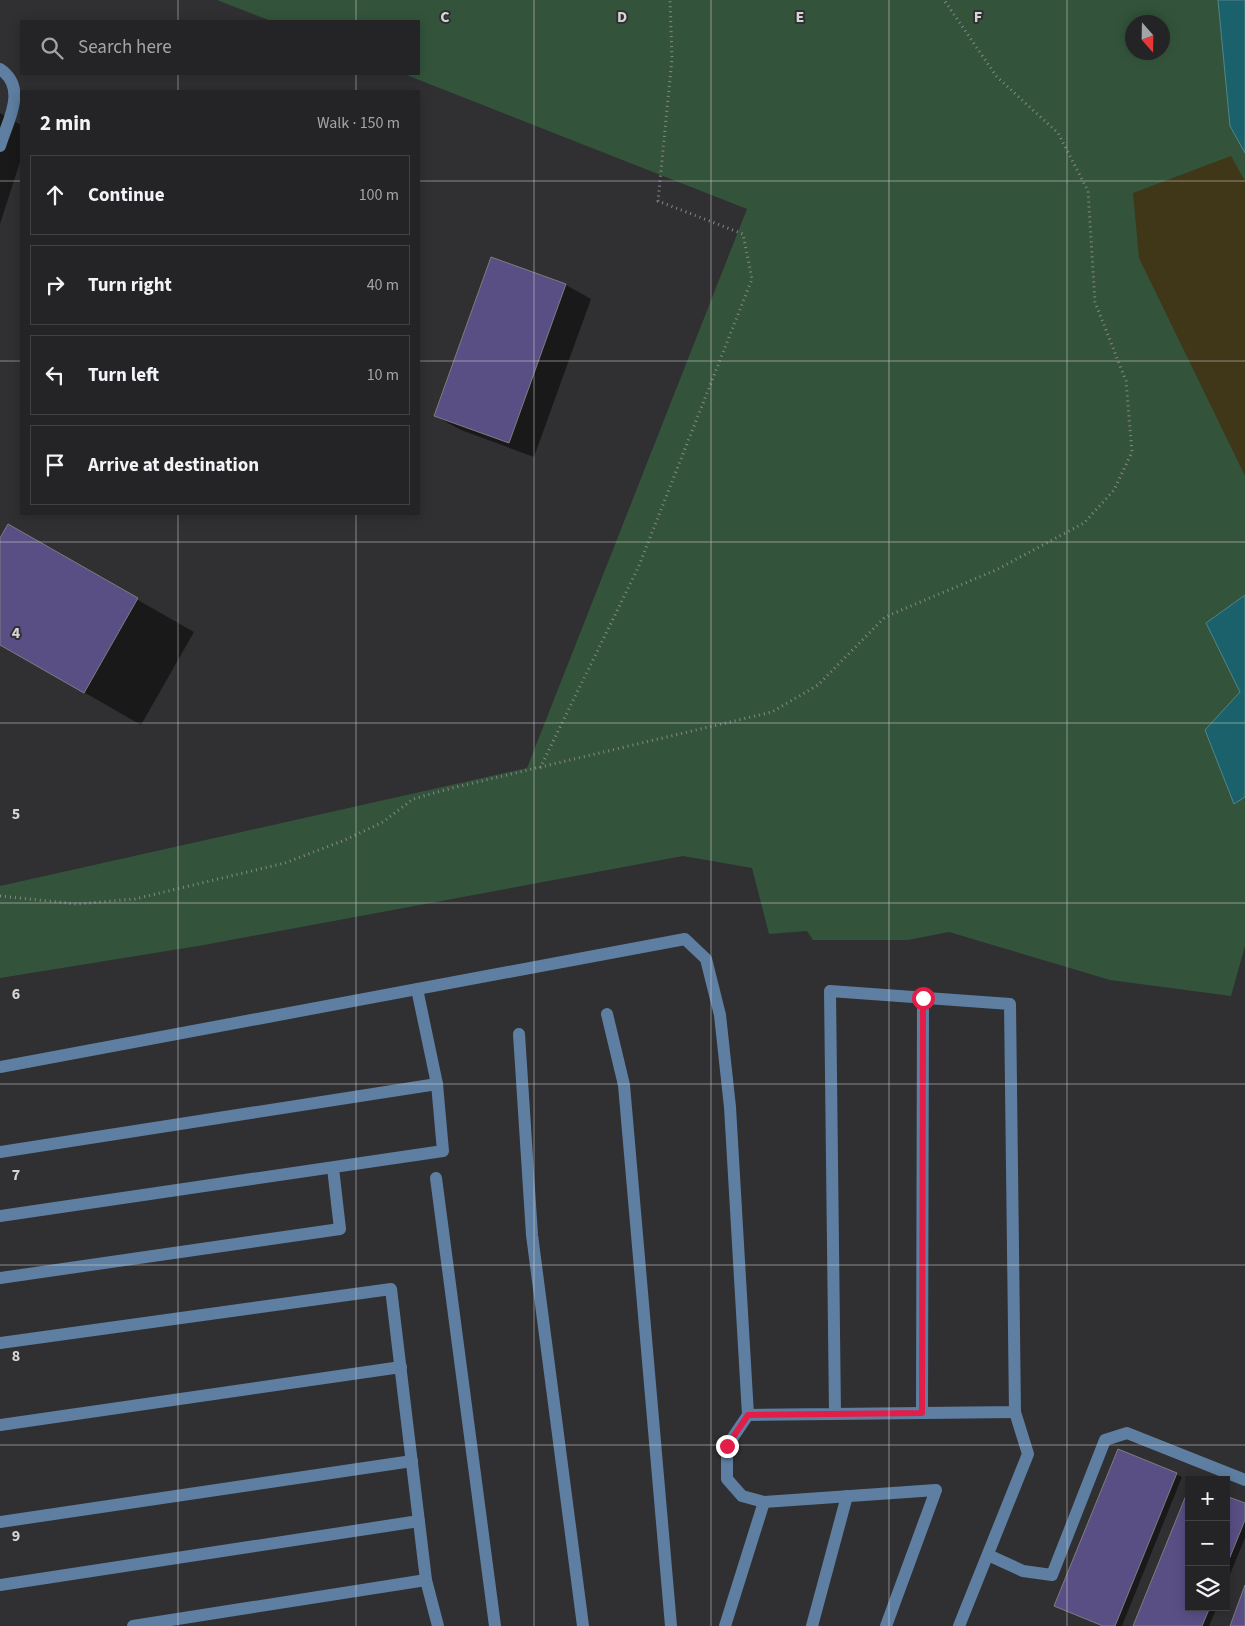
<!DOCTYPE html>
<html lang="en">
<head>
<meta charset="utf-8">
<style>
  :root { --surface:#242326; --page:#2c2b2e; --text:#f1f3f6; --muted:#a3a4a7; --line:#414043 }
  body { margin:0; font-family:"Source Sans 3",sans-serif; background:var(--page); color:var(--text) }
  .controls { position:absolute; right:15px; bottom:15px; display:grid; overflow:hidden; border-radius:0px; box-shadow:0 2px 12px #0003 }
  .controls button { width:45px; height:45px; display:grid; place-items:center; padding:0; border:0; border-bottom:1px solid var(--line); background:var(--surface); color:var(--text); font:25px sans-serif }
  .compass { position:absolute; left:1125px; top:15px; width:45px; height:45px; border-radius:50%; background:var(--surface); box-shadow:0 2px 12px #0003; rotate:160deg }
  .stop { position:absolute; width:15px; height:15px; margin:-11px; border:4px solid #e11d48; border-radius:50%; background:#fff }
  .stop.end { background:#e11d48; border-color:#fff; box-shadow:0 1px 5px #0008 }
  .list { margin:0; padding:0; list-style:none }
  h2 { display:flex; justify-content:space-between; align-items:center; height:65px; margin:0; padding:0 20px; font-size:21px }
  h2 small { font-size:16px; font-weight:400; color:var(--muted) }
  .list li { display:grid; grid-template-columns:32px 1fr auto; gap:15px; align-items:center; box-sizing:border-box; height:80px; margin:0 10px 10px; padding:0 10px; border:1px solid var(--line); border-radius:0px }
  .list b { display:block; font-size:19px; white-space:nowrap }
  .list em { font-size:16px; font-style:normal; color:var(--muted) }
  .icon { flex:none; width:28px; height:28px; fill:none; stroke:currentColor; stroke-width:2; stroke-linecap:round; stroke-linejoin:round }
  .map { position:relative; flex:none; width:1245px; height:1626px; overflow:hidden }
  .search { position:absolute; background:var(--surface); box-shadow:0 2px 12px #0003; left:20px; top:20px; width:400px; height:55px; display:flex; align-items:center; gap:12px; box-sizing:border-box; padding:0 18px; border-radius:0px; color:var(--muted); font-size:19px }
  .panel { position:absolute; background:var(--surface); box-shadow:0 2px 12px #0003; left:20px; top:90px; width:400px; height:425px; border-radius:0px }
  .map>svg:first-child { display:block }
  .green { fill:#33543b; fill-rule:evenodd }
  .sand { fill:#3f3717 }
  .water { fill:#1a616b; stroke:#52848b }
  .shadow { fill:#0007 }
  .building { fill:#594f85; stroke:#7d7d80 }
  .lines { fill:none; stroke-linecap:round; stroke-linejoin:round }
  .path { stroke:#878789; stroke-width:3; stroke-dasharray:1 4; stroke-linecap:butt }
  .minor { stroke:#5e7fa2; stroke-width:12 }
  .route { stroke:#e11d48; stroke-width:6 }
  .grid { fill:none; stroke:#d5d5d6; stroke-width:1; stroke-opacity:0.55 }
  .grid-label { font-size:16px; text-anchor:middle; font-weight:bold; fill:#d5d5d6; stroke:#302f32; stroke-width:4; stroke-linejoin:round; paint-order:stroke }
</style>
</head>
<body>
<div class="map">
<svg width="1245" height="1626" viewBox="0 0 1245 1626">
  <rect width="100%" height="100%" fill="#302f32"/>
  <path class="green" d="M217,0h1028v946l-14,50 -121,-16 -161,-48 -41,8h-95l-6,-9 -38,3 -17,-66 -69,-12 -479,89 -204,33v-92l527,-118 220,-559 -343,-135h15v-53h-148zM1132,22h30v30h-30z"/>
  <polygon class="sand" points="1231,156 1245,181 1245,476 1139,258 1133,193"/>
  <g class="water">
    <polygon points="1218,0 1245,0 1245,153 1230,126"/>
    <polygon points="1245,595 1245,797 1234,804 1205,730 1240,692 1206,623"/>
  </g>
  <g class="shadow">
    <polygon points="0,113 21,125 21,159 0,224"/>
    <polygon points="566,285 591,299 534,457 461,430 435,416"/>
    <polygon points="8,526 194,632 141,725 0,644 0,540"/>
    <polygon points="1176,1474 1182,1477 1122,1626 1103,1626 1056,1606"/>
    <polygon points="1226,1497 1245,1505 1245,1538 1226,1584"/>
    <polygon points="1189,1607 1217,1607 1209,1626 1135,1626"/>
  </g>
  <g class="building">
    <polygon points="491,257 566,284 509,443 434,416"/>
    <polygon points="8,524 138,598 84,693 0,645 0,538"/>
    <polygon points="1118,1449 1177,1473 1115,1626 1103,1626 1054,1606"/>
    <polygon points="1189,1488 1189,1607 1210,1607 1202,1626 1133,1626"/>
    <polygon points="1226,1496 1245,1503 1245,1520 1226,1567"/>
    <polygon points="1245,1585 1245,1626 1230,1626"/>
  </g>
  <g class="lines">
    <g class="path">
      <polyline points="540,768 638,568 752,279 743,234 658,201 672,59 670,0"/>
      <polyline points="0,896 77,904 135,899 285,863 345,840 383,822 413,799 452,788 772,712 818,685 885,617 996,570 1084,523 1114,490 1132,452 1126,381 1095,302 1088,191 1058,133 997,77 944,0"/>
    </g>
    <g class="minor">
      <path d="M0,69c28,19 8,51 0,77"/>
      <polyline points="607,1014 624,1085 671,1626"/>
      <polyline points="519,1034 532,1235 583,1626"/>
      <polyline points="0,1067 685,939 706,959 720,1015 730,1107 748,1415 727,1446 727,1479 742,1496 764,1502"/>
      <polyline points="0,1152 437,1084"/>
      <polyline points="436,1178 495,1626"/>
      <polyline points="0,1216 443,1151 437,1084 417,989"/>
      <polyline points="0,1278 340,1229 333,1168"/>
      <polyline points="0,1343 391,1289 426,1580 133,1626"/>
      <polyline points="922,1413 923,998"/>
      <polyline points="748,1415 1015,1412 1010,1004 830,991 835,1414"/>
      <polyline points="0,1425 401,1367"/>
      <polyline points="0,1522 412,1461"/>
      <polyline points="988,1555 1023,1571 1052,1575 1105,1440 1127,1433 1245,1480"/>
      <polyline points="426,1580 438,1626"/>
      <polyline points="0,1585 419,1521"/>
      <polyline points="725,1626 764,1502 936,1490 886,1626"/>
      <polyline points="812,1626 847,1496"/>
      <polyline points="959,1626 1028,1454 1015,1412"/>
    </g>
  </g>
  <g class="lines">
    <polyline class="route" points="727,1446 748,1415 922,1413 923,998"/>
  </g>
  <path class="grid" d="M178,0v21M356,0v21M534,0v1626M711,0v1626M889,0v1626M1067,0v1626M178,74v17M356,74v17M0,181h21M419,181h826M0,361h21M419,361h826M178,514v1112M356,514v1112M0,542h1245M0,723h1245M0,903h1245M0,1084h1245M0,1265h1245M0,1445h1245"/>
  <g class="grid-label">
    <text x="445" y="22">C</text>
    <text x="622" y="22">D</text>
    <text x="800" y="22">E</text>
    <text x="978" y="22">F</text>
    <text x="16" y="638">4</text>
    <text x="16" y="819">5</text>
    <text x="16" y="999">6</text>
    <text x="16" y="1180">7</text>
    <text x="16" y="1361">8</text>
    <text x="16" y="1541">9</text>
  </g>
</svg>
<div class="controls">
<button>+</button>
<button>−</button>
<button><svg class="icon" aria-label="layers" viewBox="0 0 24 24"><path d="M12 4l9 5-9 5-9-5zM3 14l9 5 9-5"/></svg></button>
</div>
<svg class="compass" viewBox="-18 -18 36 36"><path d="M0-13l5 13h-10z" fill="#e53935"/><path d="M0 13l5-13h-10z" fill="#a3a4a7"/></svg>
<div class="stop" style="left:923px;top:998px"></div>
<div class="stop end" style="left:727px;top:1446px"></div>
<div class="search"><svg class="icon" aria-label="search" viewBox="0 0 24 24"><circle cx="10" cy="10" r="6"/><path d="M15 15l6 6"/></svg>Search here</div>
<section class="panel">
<h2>2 min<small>Walk · 150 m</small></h2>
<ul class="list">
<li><svg class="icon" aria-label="ahead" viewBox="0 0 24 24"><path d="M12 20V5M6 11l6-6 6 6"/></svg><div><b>Continue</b></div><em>100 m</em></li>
<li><svg class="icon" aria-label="right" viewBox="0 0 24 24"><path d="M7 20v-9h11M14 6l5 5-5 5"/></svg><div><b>Turn right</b></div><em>40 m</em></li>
<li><svg class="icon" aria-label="left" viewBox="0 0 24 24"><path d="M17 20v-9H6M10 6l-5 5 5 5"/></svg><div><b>Turn left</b></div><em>10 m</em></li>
<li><svg class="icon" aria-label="arrive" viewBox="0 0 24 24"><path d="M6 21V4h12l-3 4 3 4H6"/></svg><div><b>Arrive at destination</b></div></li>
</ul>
</section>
</div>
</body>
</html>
